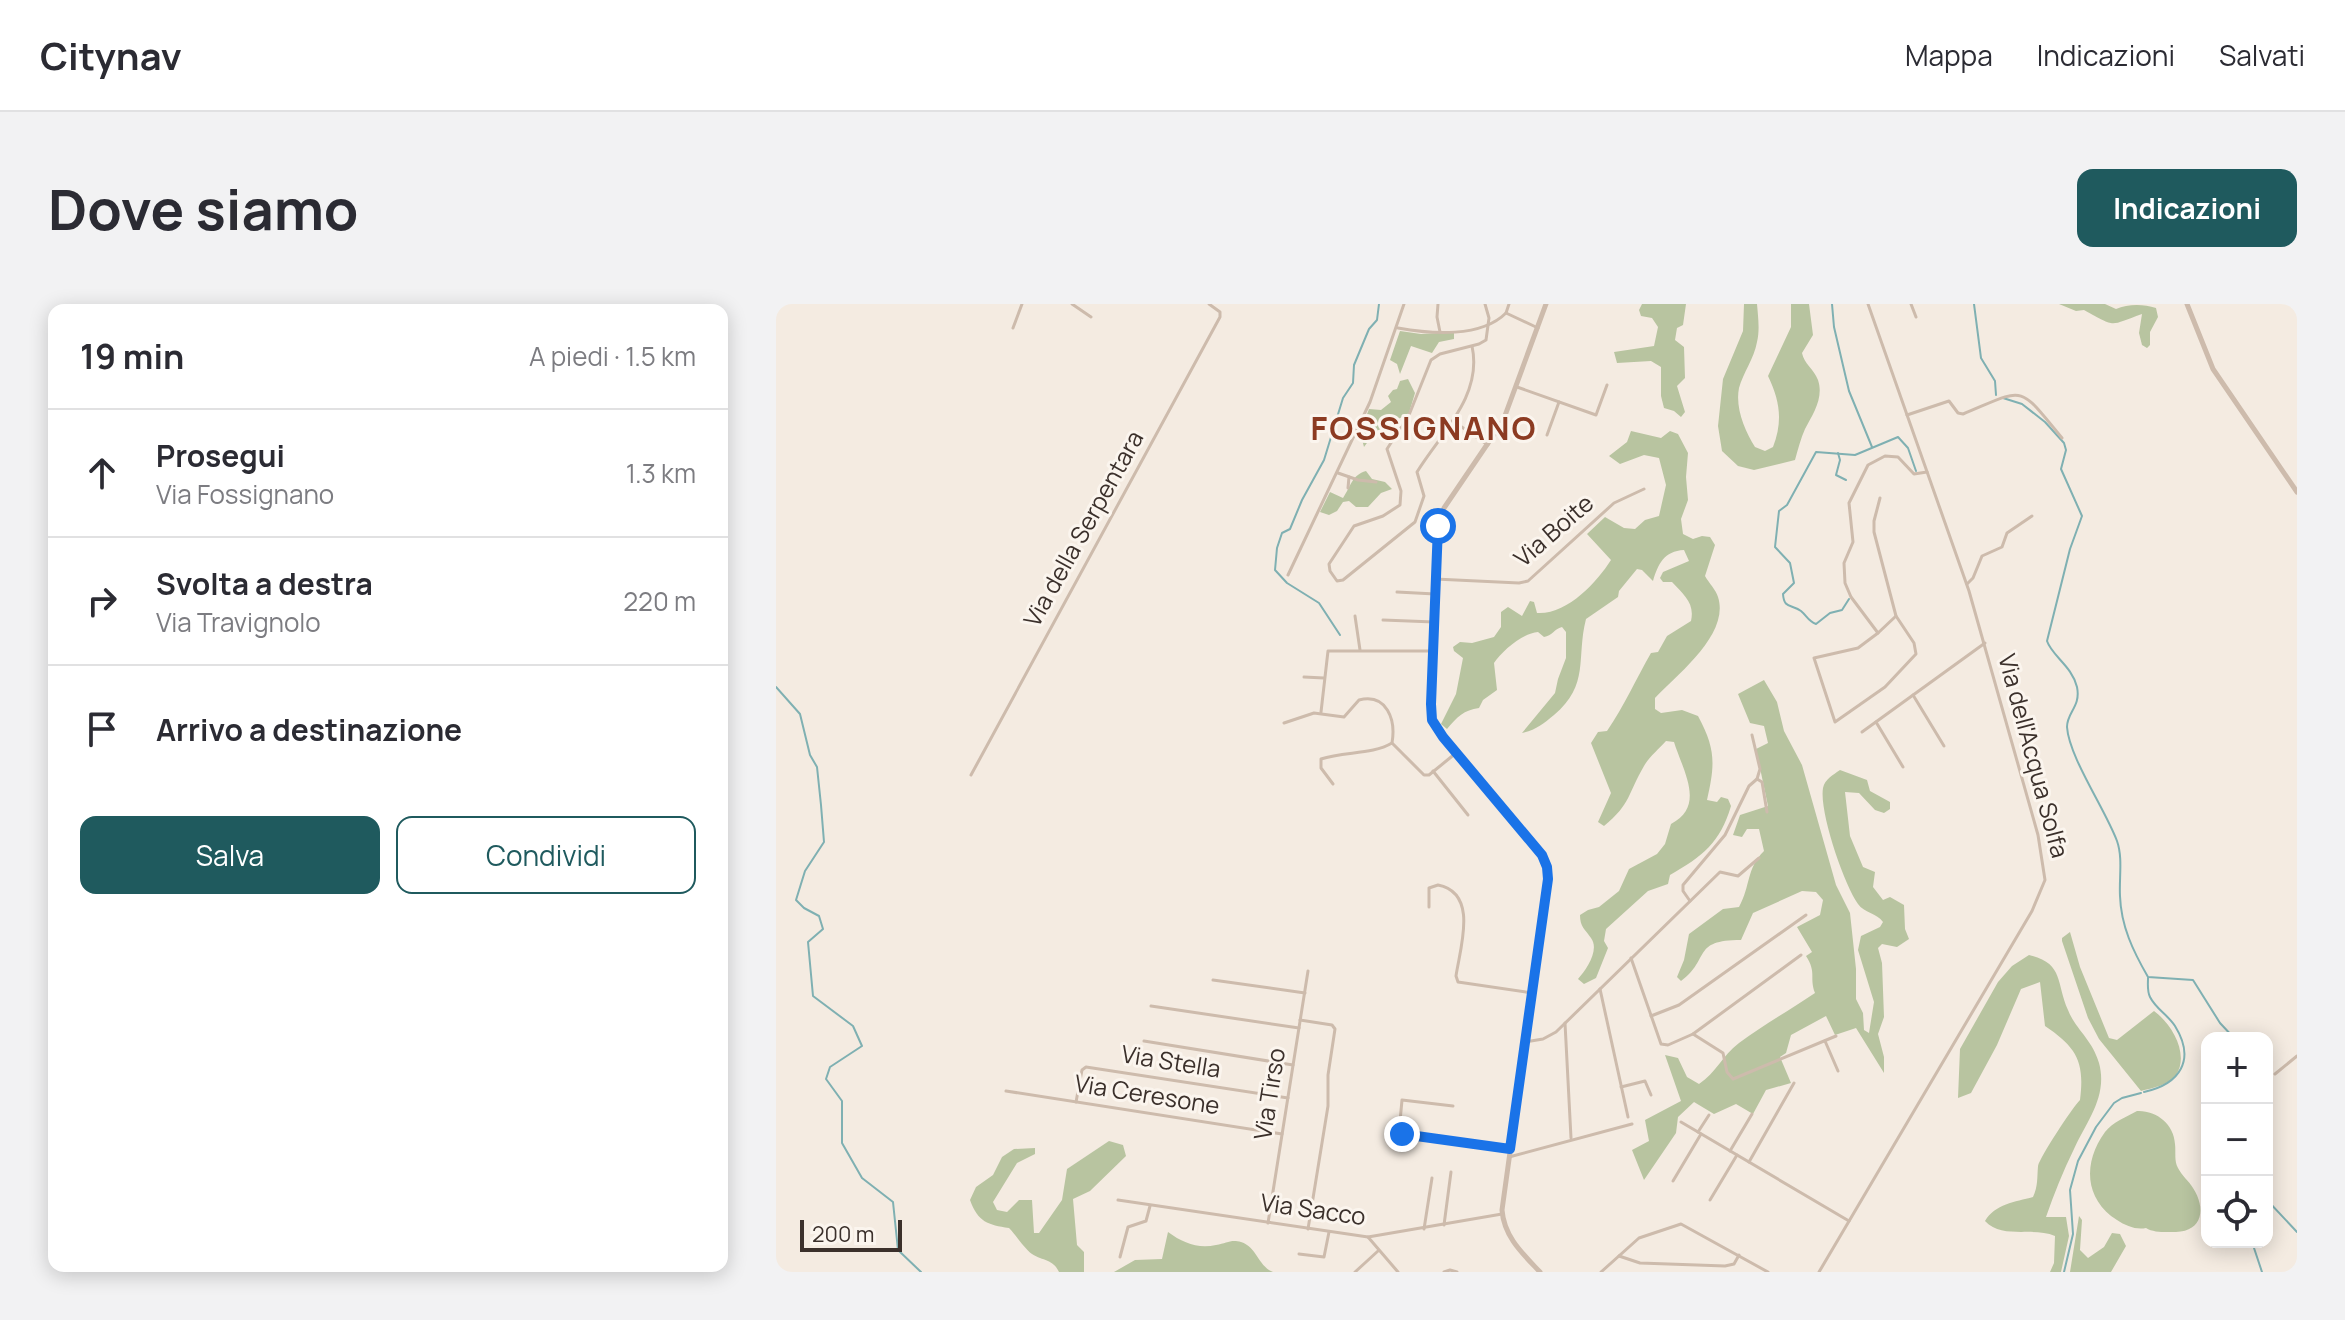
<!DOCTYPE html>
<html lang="it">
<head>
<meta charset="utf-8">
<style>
  :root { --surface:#fff; --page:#f2f2f3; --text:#2b2b33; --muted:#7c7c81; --line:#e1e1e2; --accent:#1f5a5e }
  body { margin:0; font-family:Manrope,sans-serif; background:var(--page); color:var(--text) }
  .controls { position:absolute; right:24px; bottom:24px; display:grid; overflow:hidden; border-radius:16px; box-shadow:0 4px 20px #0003 }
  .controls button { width:72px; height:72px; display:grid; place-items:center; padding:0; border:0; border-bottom:2px solid var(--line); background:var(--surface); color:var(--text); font:40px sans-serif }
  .scale { position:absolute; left:24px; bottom:20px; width:102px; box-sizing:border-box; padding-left:8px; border:4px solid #3b302b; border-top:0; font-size:22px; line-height:28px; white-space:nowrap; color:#3b302b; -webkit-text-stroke:6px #fbf5ee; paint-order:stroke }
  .stop { position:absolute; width:24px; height:24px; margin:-18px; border:6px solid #1a73e8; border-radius:50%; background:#fff }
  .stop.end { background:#1a73e8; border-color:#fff; box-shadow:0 2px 8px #0008 }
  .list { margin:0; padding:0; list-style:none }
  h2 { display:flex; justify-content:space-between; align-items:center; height:104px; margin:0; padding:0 32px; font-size:34px }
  h2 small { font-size:26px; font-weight:400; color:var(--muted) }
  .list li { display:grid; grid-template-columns:52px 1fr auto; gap:24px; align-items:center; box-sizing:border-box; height:128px; padding:0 32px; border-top:2px solid var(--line) }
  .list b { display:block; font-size:30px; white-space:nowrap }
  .list p { margin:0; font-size:26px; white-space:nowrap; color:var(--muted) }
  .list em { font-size:26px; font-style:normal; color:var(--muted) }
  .actions { display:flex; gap:16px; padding:24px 32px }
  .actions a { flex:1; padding:18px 0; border:2px solid var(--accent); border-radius:16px; text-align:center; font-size:28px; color:var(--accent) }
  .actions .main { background:var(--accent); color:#fff }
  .icon { flex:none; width:44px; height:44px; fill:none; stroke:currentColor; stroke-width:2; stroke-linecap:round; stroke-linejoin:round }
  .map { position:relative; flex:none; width:1521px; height:968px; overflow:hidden; border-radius:16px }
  header { display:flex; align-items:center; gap:48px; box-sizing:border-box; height:112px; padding:0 40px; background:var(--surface); border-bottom:2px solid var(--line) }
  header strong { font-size:38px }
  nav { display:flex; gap:44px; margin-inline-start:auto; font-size:28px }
  .intro { display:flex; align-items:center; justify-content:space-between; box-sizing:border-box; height:192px; padding:0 48px }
  h1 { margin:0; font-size:56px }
  .button { padding:20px 36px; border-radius:16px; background:var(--accent); color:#fff; font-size:28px; font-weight:700 }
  main { display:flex; gap:48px; padding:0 48px }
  aside { flex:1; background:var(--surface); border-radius:16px; box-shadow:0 4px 20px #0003 }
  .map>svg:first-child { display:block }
  .green { fill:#b8c4a0 }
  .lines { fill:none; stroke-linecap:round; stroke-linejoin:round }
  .stream { stroke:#7fb0b2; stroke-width:2 }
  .minor { stroke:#cdbbac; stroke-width:3 }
  .tertiary { stroke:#cdbbac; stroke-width:5 }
  .route { stroke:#1a73e8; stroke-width:10 }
  .labels { text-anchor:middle; stroke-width:6; stroke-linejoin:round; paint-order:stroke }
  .street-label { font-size:24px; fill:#3b302b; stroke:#fbf5ee }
  .district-label { font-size:32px; font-weight:bold; letter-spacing:2px; fill:#8c3b22; stroke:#fbf5ee }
</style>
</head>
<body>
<header>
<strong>Citynav</strong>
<nav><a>Mappa</a><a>Indicazioni</a><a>Salvati</a></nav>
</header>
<div class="intro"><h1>Dove siamo</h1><a class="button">Indicazioni</a></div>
<main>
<aside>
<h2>19 min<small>A piedi · 1.5 km</small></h2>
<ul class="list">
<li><svg class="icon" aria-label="ahead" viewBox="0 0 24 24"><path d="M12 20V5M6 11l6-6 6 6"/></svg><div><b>Prosegui</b><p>Via Fossignano</p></div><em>1.3 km</em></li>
<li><svg class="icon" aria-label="right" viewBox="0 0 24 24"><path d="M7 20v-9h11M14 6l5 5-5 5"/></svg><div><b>Svolta a destra</b><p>Via Travignolo</p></div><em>220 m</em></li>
<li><svg class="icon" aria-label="arrive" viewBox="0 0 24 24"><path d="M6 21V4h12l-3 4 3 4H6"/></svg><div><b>Arrivo a destinazione</b></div></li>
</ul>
<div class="actions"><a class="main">Salva</a><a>Condividi</a></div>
</aside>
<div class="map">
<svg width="1521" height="968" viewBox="0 0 1521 968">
  <rect width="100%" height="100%" fill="#f4ebe1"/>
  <g class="green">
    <polygon points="866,0 910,0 907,21 901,24 899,36 908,43 909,74 901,82 909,108 905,113 898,107 888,104 885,92 885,63 875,57 841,59 838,48 878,42 882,23 876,14 865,12 863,6"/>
    <path d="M968,0h13c1,12 3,26 0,38 -3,17 -14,31 -18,46 -4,20 6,43 16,59l10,4 8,-4c10,-26 7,-46 -5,-71l23,-49v-23h18l4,31 -11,18c2,11 12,16 16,27 6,18 -5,34 -13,49 -4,9 -7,20 -10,31l-41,10 -16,-4 -16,-15 -4,-25 5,-47 20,-48z"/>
    <path d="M1283,0h46l11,5c12,-5 27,-5 40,-1l2,9 -8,15v13l-3,3 -5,-3 -3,-12 3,-19c-34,12 -25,14 -58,-4l-8,1z"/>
    <polygon points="624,27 645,30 678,28 678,35 663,38 656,49 635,42 624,70 621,60 614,56"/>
    <polygon points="632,75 639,89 633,109 599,128 588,143 584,128 593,105 605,106 615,98 612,92 617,86 621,85 624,77"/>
    <path d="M855,127l30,7 9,-7 8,3 10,19 -2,24 2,23 -7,19 2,15 10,5 9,-3 8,1 5,8 -10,31c4,7 11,14 13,21 12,37 -40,77 -63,101v11l6,4 21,-3 16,6c18,33 17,49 9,84l10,2 4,-5 7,2 3,7c-11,37 -28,50 -61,69l-2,9 -20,7 -42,38 -2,12 4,7 -12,30 -12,6 -6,-5c8,-9 22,-29 13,-41 -6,-9 -11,-11 -11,-23l8,-5 11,-3 20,-16 10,-22 28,-15 8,-10 6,-20c35,-18 12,-53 3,-82l-8,-1c-7,8 -17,16 -22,25 -16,27 -13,38 -40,60l-6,-4 13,-29 -20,-50 7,-11 9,-1c17,-25 29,-52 44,-78l7,-1 9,-16 24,-15c4,-18 -7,-26 -19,-39h-9l-3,-4 3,-6 26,-11 -5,-11c-20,1 -26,14 -31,31l-11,-11 -5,-1 -18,22 -1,6 -32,22c-10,39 4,66 -32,96 -11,9 -18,15 -32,18l33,-40 3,-14 8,-21v-26l-4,-5c-8,2 -10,9 -18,10l-6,-5c-15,1 -36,19 -44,31l3,27 -14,10 -4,8c-15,2 -22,9 -32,21l-6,-5 15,-30 7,-36 -9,-7 -1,-4 7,-5 12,1 22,-6 7,-10v-15l7,-5 14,9 8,-15 4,1 3,11c30,2 60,-31 74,-53l-24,-26 18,-17 19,11 11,1 10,-9 14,-4 7,-31 -7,-27 -15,-3 -24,9 -11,-8 18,-14z"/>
    <path d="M590,167l6,8 13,3 7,7 -11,4 -13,14h-12l-7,-6 -6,1 -6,9 -8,4 -9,-3 10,-20 13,6c8,-12 9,-23 23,-27z"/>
    <path d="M988,376l13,22 7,29 18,34 34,120 14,28 6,56v30l7,14 1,17 5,3 5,-31 -16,-52 3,-14 19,-9 3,-5c-6,-9 -19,-9 -25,-18 -14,-20 -39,-92 -35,-116 2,-9 10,-13 17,-18l27,10 3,11 20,11v7l-6,4 -9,-3 -16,-17 -14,-1 5,44 13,31 12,5 -2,15 10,13 7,-3 14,8 1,24 4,10 -12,8 -15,-3 -4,4 4,15 2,54 -6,17 6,23v16l-28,-45 -21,7 -9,-19 -35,19 -5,18 -6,4 11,26 -25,7 -13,24 -17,-10 -22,10 -20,-12 -16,15 -2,16 -32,47 -12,-30 17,-9 -4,-21 36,-19 -16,-46 13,3 9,19 12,7c17,-11 23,-28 40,-41 24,-18 51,-33 76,-50 -6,-16 2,-20 -9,-37l6,-4 -15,-25 23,-12 3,-15 -7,-8 -14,-1 -49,22 -12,27c-50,0 -30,19 -60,41l-4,-4 7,-17 5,-26 34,-25 16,-2c12,-22 7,-38 25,-56l-5,-22h-12l-5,8 -9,-2 7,-20 28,-9 -12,-57 12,-6 -4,-17 -14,-3 -12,-29z"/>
    <path d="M1294,628l10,35 29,71 8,2 37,-29c17,12 36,43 22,64 -7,10 -24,13 -35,16l-42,-52 -11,-21 -26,-77v-3z"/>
    <path d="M1253,651c35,8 27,28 39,55 8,20 24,29 31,53 9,33 -12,58 -25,86 -11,22 -20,45 -28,68h20l3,19 -8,36h-11l4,-9 1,-27c-22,-10 -52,4 -70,-15 10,-17 30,-19 48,-24 5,-11 4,-19 5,-31 2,-9 34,-58 42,-66 5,-39 -4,-53 -35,-74l-5,-44 -19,7 -24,56 -26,48 -13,5 2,-49 38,-67 14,-16z"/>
    <path d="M1361,807c19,-1 37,13 38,33 1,8 -1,17 3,24 4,8 11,13 15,20 13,20 10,43 -17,44 -10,0 -22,1 -30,-4 -10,2 -20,-2 -29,-8 -33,-21 -34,-58 -12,-88 8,-10 21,-15 32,-21z"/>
    <path d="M333,837l14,4 3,11 -36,35 -17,8 4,46 7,7v20h-25c-6,-13 -16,-11 -27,-18 -8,-6 -16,-19 -23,-26 -21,-3 -31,-6 -39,-28l6,-13 17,-12 9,-18 12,-8 21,-1v6l-18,9 -24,39 4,8 10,2 12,-12h13l2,33h5l23,-33 5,-31z"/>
    <polygon points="1303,912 1306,916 1304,946 1312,954 1328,943 1336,929 1344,930 1350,942 1335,968 1294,968"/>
    <path d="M392,928c15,11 30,17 48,13 11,-2 15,-6 25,-3 16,5 17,24 32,30h-159l21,-12 27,-1z"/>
  </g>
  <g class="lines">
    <g class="stream">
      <polyline points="1056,0 1058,23 1073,87 1096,143"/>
      <polyline points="1198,0 1205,54 1219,77 1220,91"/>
      <path d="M1227,94l19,6 23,18 19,21 2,7 -5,19 21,47 -12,33 -23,92c5,15 25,25 30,46 4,20 -10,25 -10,40 2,30 38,82 50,114 6,17 2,37 3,55 1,30 13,55 28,81l45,3 27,43 14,15"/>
      <polyline points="1062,149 1064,156 1060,171 1070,176"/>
      <path d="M1073,295l-7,11 -12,3 -14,11c-8,-3 -9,-8 -15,-13 -10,-7 -17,-2 -18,-17l11,-11 -4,-20 -15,-16 4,-36 8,-6 29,-53 39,3 43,-18 10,11 8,23"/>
      <polyline points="564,331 543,299 511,279 499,266 501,244 506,229 514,225 526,196 548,156 567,94 577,79 578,61 593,25 601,16 603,0"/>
      <polyline points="0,383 24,410 34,451 41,463 45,501 48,538 29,567 20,596 28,604 43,612 47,625 32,638 37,692 77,722 86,742 54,763 50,775 66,797 66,839 86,874 117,898 122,946 145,968"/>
      <path d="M1368,788c36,-8 52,-32 31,-66 -7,-11 -19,-17 -25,-29 -3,-6 -2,-12 -2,-19"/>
      <polyline points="1491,896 1521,928"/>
      <polyline points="1476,938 1486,968"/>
      <polyline points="1288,968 1297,930 1294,886 1302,857 1320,823 1338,799 1346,794 1365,789"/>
    </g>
    <g class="minor">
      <polyline points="296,0 315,13"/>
      <polyline points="662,0 661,13 664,28"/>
      <polyline points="1135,0 1140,13"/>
      <polyline points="730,9 733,0"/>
      <polyline points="237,24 246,0"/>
      <path d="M622,24c33,6 83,10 108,-15l32,15"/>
      <path d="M696,42c11,50 -31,87 -55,126l7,24 -9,26 -72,58 -6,1 -7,-10 -1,-7 25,-38 29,-10 17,-11 1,-14 -14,-42 22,-34 22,-55 9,-6 39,-10 7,-4 3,-22 -4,-14"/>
      <polyline points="741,83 820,111 831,81"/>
      <path d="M1131,111l42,-14 9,12 5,1c63,-26 54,-31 99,24"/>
      <polyline points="677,117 712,141"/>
      <polyline points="771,131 783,98"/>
      <polyline points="562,169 582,176 600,178"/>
      <polyline points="572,184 573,173"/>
      <polyline points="512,271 594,98 628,0"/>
      <polyline points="659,275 743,279 752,277 838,199 868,185"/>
      <polyline points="1191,280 1197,274 1206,252 1226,243 1231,229 1256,212"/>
      <polyline points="621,288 659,290"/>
      <polyline points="579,312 584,346"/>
      <polyline points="1120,312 1102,329 1075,293 1069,279 1068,259 1077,238 1073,199 1092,161 1109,152 1122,153 1138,170 1151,168"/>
      <polyline points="607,316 658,318"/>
      <polyline points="1102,329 1082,344 1038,354 1059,418 1109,383 1140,350 1138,339 1120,312 1098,228 1098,217 1104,194"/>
      <polyline points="528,373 548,374"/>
      <polyline points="1137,391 1168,442"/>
      <polyline points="545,408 552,347 657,347"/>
      <polyline points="1100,418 1127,463"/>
      <path d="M508,419l30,-10 30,4 15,-17c28,-7 37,20 33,43l32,32h5l27,-22"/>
      <polyline points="1086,428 1209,339"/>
      <polyline points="976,431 984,465 981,475"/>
      <polyline points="657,467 692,511"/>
      <polyline points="195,471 444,13 444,8 433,0"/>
      <path d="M557,480l-12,-16v-9c23,-8 51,-4 71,-16"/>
      <polyline points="914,597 907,587 907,581 949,531 973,482 981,475 986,478 991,508"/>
      <path d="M653,603v-19l9,-3c41,8 22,63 18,91l2,6 74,11"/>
      <polyline points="855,654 885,740 892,741 917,730 947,749 951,768 957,775 1060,732"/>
      <polyline points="437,676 529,689"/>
      <polyline points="824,685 852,813"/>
      <polyline points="375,702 523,724"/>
      <polyline points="875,712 903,701 1030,611"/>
      <polyline points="524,716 556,721 559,725 552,771 552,802 532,925"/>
      <polyline points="789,719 795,834"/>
      <polyline points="917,730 1025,651"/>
      <polyline points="368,737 517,761"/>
      <polyline points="1049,737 1062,767"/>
      <polyline points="749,738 767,735 780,728 944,568 962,572 983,554"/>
      <polyline points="1499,770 1521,752"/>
      <polyline points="845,783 869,777 875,791"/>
      <polyline points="230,787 506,830"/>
      <polyline points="300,798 306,766 310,763 512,794"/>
      <polyline points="677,802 626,796 623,828 734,845"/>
      <polyline points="905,818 1073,917"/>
      <polyline points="922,828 933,811"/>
      <polyline points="954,847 976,810"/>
      <polyline points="733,853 856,820"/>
      <polyline points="973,858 1018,779"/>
      <polyline points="897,877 925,830"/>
      <polyline points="342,896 592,933 726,910"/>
      <polyline points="934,896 961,851"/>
      <polyline points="492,919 532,667"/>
      <polyline points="668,921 675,868"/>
      <polyline points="648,925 656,874"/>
      <polyline points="592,933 622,968"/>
      <polyline points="523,950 548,953 553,928"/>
      <polyline points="843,952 864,959 949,962 958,960 963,951"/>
      <polyline points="344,953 352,923 370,917 374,902"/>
      <polyline points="579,968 602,947"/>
      <polyline points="668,968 674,966 681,968"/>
      <polyline points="825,968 863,934 905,920 992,968"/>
      <polyline points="1043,968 1256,607 1269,576 1262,531 1193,287 1092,0"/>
    </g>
    <g class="tertiary">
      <polyline points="1411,0 1437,65 1521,188"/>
      <path d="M764,968c-17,-18 -36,-35 -38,-62l45,-325v-18l-8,-15 -98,-117 -9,-15 -1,-14 6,-167 7,-31 59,-87 43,-117"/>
    </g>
  </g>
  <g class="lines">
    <polyline class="route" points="626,830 734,845 772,575 771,563 766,551 667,433 656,416 655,400 662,222"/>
  </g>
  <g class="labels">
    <g class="street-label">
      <text transform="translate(308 225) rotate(-61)" y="8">Via della Serpentara</text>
      <text transform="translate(778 227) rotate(-41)" y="8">Via Boite</text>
      <text transform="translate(1257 452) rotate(75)" y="8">Via dell'Acqua Solfa</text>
      <text transform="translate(395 758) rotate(9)" y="8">Via Stella</text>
      <text transform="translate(494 790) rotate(-81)" y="8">Via Tirso</text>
      <text transform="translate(371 791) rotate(9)" y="8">Via Ceresone</text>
      <text transform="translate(537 906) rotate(8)" y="8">Via Sacco</text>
    </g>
    <g class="district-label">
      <text x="648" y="136">FOSSIGNANO</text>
    </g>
  </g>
</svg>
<div class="controls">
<button>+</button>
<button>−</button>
<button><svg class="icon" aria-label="locate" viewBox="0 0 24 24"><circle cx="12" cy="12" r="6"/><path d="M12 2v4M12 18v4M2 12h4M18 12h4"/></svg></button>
</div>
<div class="scale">200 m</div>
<div class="stop" style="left:662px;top:222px"></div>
<div class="stop end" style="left:626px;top:830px"></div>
</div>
</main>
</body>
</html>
